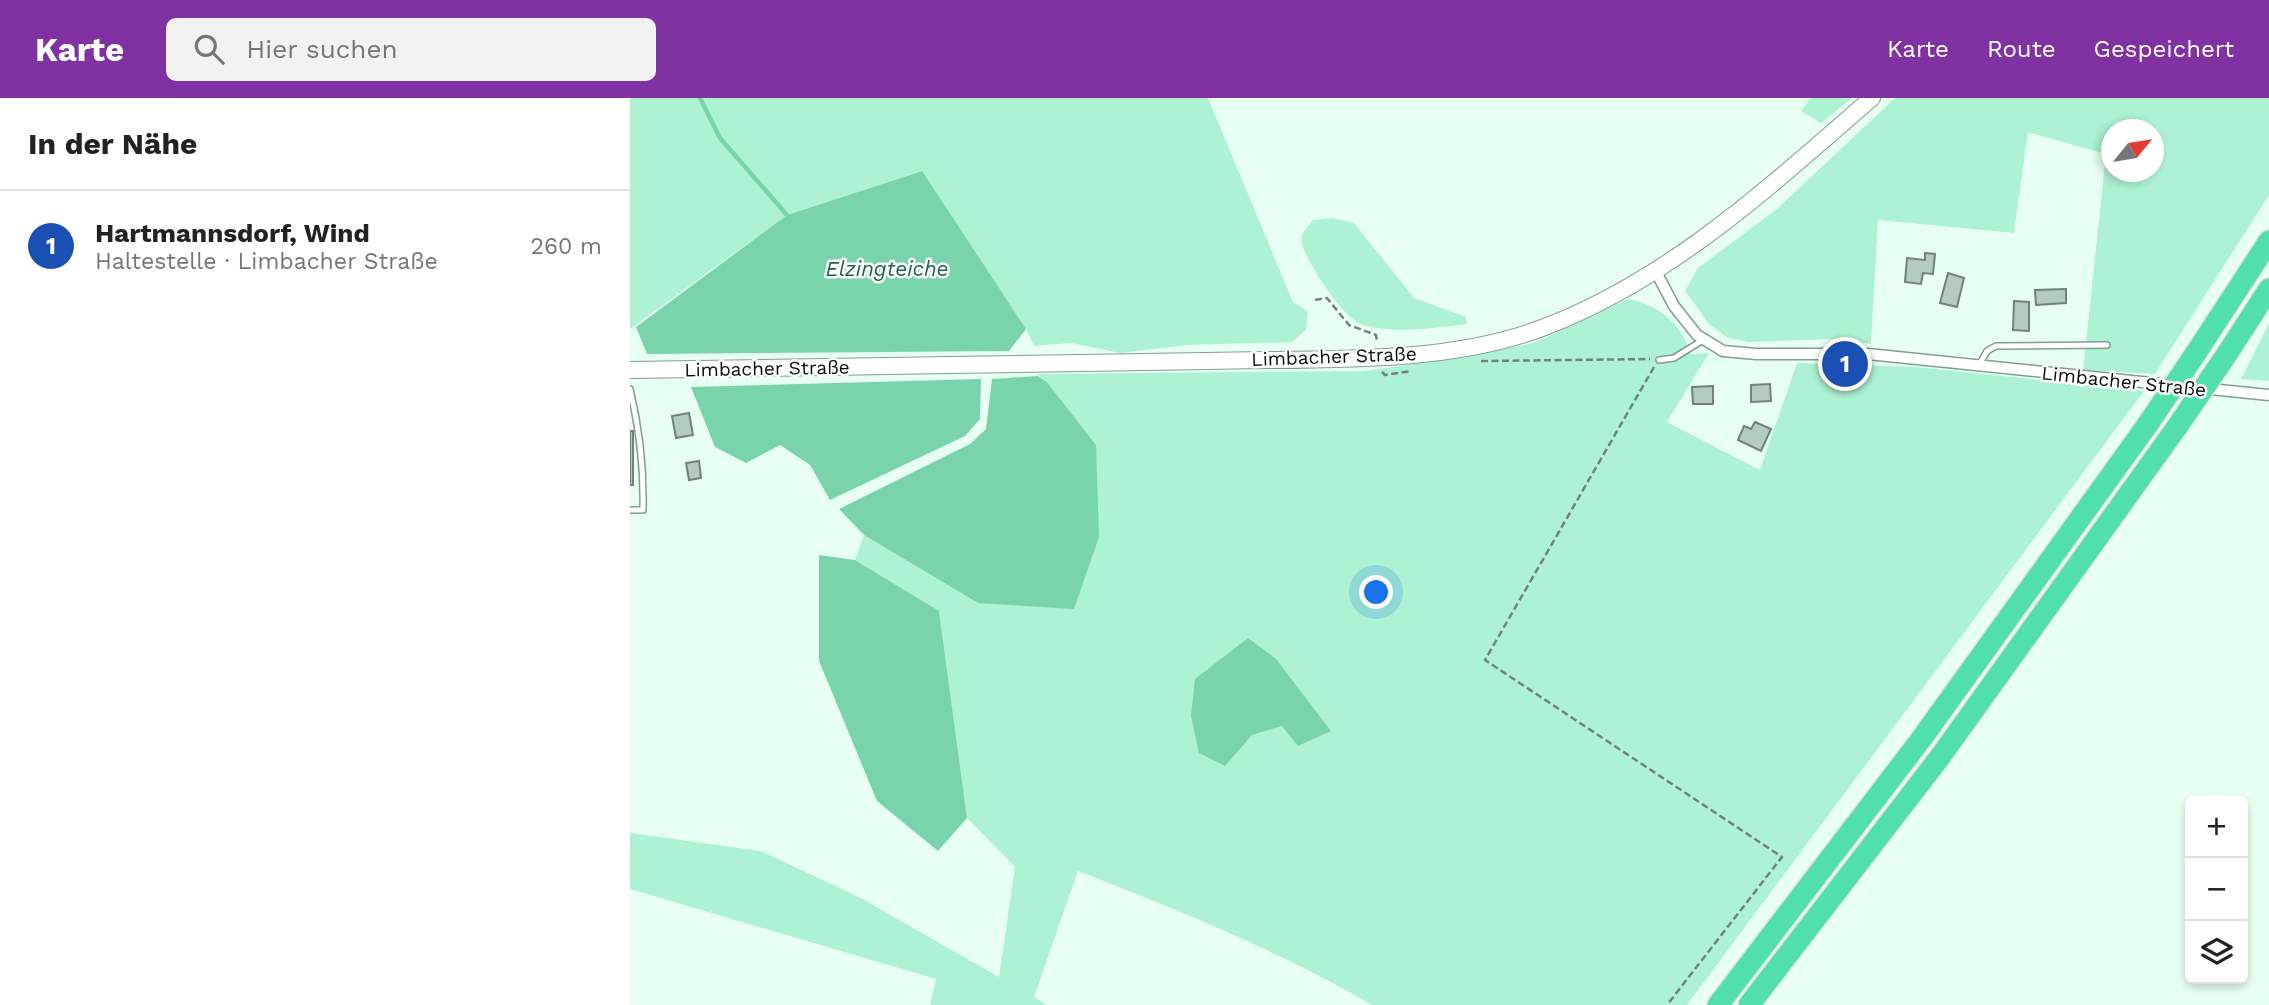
<!DOCTYPE html>
<html lang="de">
<head>
<meta charset="utf-8">
<style>
  :root { --surface:#fff; --page:#f2f2f2; --text:#222; --muted:#767676; --line:#e0e0e0; --accent:#8031a2 }
  body { margin:0; font-family:"Work Sans",sans-serif; background:var(--page); color:var(--text) }
  .controls { position:absolute; right:21px; bottom:21px; display:grid; overflow:hidden; border-radius:10px; box-shadow:0 4px 10px #0003 }
  .controls button { width:63px; height:63px; display:grid; place-items:center; padding:0; border:0; border-bottom:2px solid var(--line); background:var(--surface); color:var(--text); font:35px sans-serif }
  .compass { position:absolute; left:1471px; top:21px; width:63px; height:63px; border-radius:50%; background:var(--surface); box-shadow:0 4px 10px #0003; rotate:60deg }
  .you { position:absolute; left:747px; top:495px; width:24px; height:24px; margin:-18px; border:5px solid #fff; border-radius:50%; background:#1a73e8; box-shadow:0 0 0 10px #1a73e833 }
  .badge { display:grid; place-items:center; width:46px; height:46px; border-radius:50%; background:var(--accent); color:#fff; font-size:23px; font-weight:700 }
  .pin { position:absolute; translate:-50% -50%; border:4px solid #fff; box-shadow:0 2px 7px #0006 }
  .list { margin:0; padding:0; list-style:none }
  h2 { display:flex; justify-content:space-between; align-items:center; height:91px; margin:0; padding:0 28px; font-size:30px }
  h2 small { font-size:23px; font-weight:400; color:var(--muted) }
  .list li { display:grid; grid-template-columns:46px 1fr auto; gap:21px; align-items:center; box-sizing:border-box; height:112px; padding:0 28px; border-top:2px solid var(--line) }
  .list b { display:block; font-size:26px; white-space:nowrap }
  .list p { margin:0; font-size:23px; white-space:nowrap; color:var(--muted) }
  .list em { font-size:23px; font-style:normal; color:var(--muted) }
  .icon { flex:none; width:38px; height:38px; fill:none; stroke:currentColor; stroke-width:2; stroke-linecap:round; stroke-linejoin:round }
  .map { position:relative; flex:none; width:1639px; height:907px; overflow:hidden }
  header { display:flex; align-items:center; gap:42px; box-sizing:border-box; height:98px; padding:0 35px; background:var(--accent); color:#fff }
  header strong { font-size:33px }
  nav { display:flex; gap:38px; margin-inline-start:auto; font-size:24px }
  .search { width:490px; height:63px; background:var(--page); display:flex; align-items:center; gap:18px; box-sizing:border-box; padding:0 24px; border-radius:10px; color:var(--muted); font-size:26px }
  main { display:flex }
  aside { flex:1; background:var(--surface) }
  .map>svg:first-child { display:block }
  .green { fill:#adf2d2; fill-rule:evenodd }
  .water { fill:#79d4ac }
  .lines { fill:none; stroke-linecap:round; stroke-linejoin:round }
  .stream { stroke:#79d4ac; stroke-width:4.5 }
  .building { fill:#b2cdc0; stroke:#6c8579; stroke-width:2 }
  .lane-casing { stroke:#839d90; stroke-width:8 }
  .street-casing { stroke:#839d90; stroke-width:13 }
  .secondary-casing { stroke:#839d90; stroke-width:18 }
  .highway-casing { stroke:#e1e2e2; stroke-width:24 }
  .path { stroke:#73837b; stroke-width:2.5; stroke-dasharray:7 3.5; stroke-linecap:butt }
  .lane { stroke:#fff; stroke-width:5 }
  .street { stroke:#fff; stroke-width:10 }
  .secondary { stroke:#fff; stroke-width:16 }
  .highway { stroke:#52e0aa; stroke-width:21 }
  .highway-bridge-casing { stroke:#e1e2e2; stroke-width:24; stroke-linecap:butt }
  .highway-bridge { stroke:#52e0aa; stroke-width:21 }
  .labels { text-anchor:middle; stroke-width:5; stroke-linejoin:round; paint-order:stroke }
  .street-label { font-size:19px; fill:#060f0b; stroke:#fff }
  .water-label { font-size:21px; font-style:italic; fill:#1f6349; stroke:#fff }
</style>
</head>
<body>
<header>
<strong>Karte</strong>
<div class="search"><svg class="icon" aria-label="search" viewBox="0 0 24 24"><circle cx="10" cy="10" r="6"/><path d="M15 15l6 6"/></svg>Hier suchen</div>
<nav><a>Karte</a><a>Route</a><a>Gespeichert</a></nav>
</header>
<main>
<aside>
<h2>In der Nähe<small></small></h2>
<ul class="list">
<li><span class="badge" style="background:#1a4fb4">1</span><div><b>Hartmannsdorf, Wind</b><p>Haltestelle · Limbacher Straße</p></div><em>260 m</em></li>
</ul>
</aside>
<div class="map">
<svg width="1639" height="907" viewBox="0 0 1639 907">
  <rect width="100%" height="100%" fill="#e8fff3"/>
  <g class="green">
    <polygon points="0,0 578,0 663,204 678,213 676,232 662,244 557,247 490,255 441,245 404,248 396,231 291,73 157,117 0,231"/>
    <polygon points="1181,0 1222,0 1191,25 1171,13"/>
    <path d="M1265,0h374v97l-114,179 -72,-4 23,-216 -78,-22 -14,101 -136,-13 -7,124 -37,-5 -86,3 -20,-4 -18,-13 -25,-34 13,-23 80,-60zM1482,32h42v42h-42z"/>
    <path d="M702,120l22,5 60,75 52,19 1,7c-33,4 -71,10 -104,1 -19,-5 -56,-62 -61,-81 -2,-10 5,-17 11,-24z"/>
    <path d="M998,201c31,6 53,24 63,55l18,-1 -42,69 93,48 37,-107 120,4 227,24 -457,614h-315c-93,-54 -194,-95 -294,-134l-44,126 13,8h-117l6,-26 -306,-90v-56l131,18 98,46 140,80 16,-110 -48,-49 -28,-207 -84,-51 9,-25 114,68 118,-158 -49,-63 -10,-8 327,-3 108,-15 64,-14zM646,561l6,67 -30,9z"/>
    <polygon points="1639,225 1639,283 1611,281"/>
  </g>
  <g class="water">
    <polygon points="292,73 396,231 379,253 17,256 6,229 157,117"/>
    <polygon points="408,278 417,284 466,347 469,439 444,511 348,505 234,437 209,411 340,346 356,331 362,281"/>
    <polygon points="351,281 350,321 335,338 200,402 180,367 150,347 116,365 85,349 61,289"/>
    <polygon points="189,457 225,462 309,513 337,720 308,753 247,703 189,563"/>
    <polygon points="618,540 646,561 701,633 668,648 652,628 622,637 595,668 569,655 561,618 565,581"/>
  </g>
  <g class="lines">
    <polyline class="stream" points="70,0 90,40 157,117"/>
  </g>
  <g class="building">
    <polygon points="1295,155 1305,156 1303,176 1293,175 1291,186 1275,184 1277,160 1295,162"/>
    <polygon points="1318,175 1334,180 1327,209 1310,205"/>
    <polygon points="1436,191 1436,205 1406,207 1405,192"/>
    <polygon points="1384,203 1399,204 1399,233 1383,232"/>
    <polygon points="1140,286 1141,303 1121,304 1121,287"/>
    <polygon points="1083,288 1083,306 1063,306 1062,289"/>
    <polygon points="59,315 63,337 46,340 42,318"/>
    <polygon points="1125,324 1141,331 1131,353 1108,342 1114,328 1121,331"/>
    <rect x="0" y="333" width="3" height="54"/>
    <polygon points="69,363 71,380 59,382 56,365"/>
  </g>
  <g class="lines">
    <defs>
      <g id="lane">
        <polyline points="1029,262 1044,260 1073,242"/>
        <polyline points="1349,267 1357,253 1366,248 1477,247"/>
        <path d="M0,291c10,42 14,79 13,121h-13"/>
      </g>
      <polyline id="street" points="1025,172 1044,208 1067,237 1093,253 1126,256 1238,256 1639,297"/>
      <path id="secondary" d="M0,272c192,-4 385,-5 577,-9 107,-3 235,5 335,-33 128,-48 228,-142 330,-230"/>
      <g id="highway">
        <polyline points="1566,255 1639,143"/>
        <polyline points="1597,256 1639,191"/>
        <polyline points="1088,907 1292,640 1518,326"/>
        <polyline points="1119,907 1310,659 1547,329"/>
      </g>
    </defs>
    <use href="#lane" class="lane-casing"/>
    <use href="#street" class="street-casing"/>
    <use href="#secondary" class="secondary-casing"/>
    <use href="#highway" class="highway-casing"/>
    <g class="path">
      <polyline points="685,202 697,200 719,227 746,237 747,244"/>
      <polyline points="851,263 1020,261"/>
      <polyline points="1024,269 855,562 1152,759 1037,907"/>
      <polyline points="752,274 755,277 782,273"/>
    </g>
    <use href="#lane" class="lane"/>
    <use href="#street" class="street"/>
    <use href="#secondary" class="secondary"/>
    <use href="#highway" class="highway"/>
    <defs>
      <g id="highway-bridge">
        <polyline points="1518,326 1566,255"/>
        <polyline points="1547,329 1597,256"/>
      </g>
    </defs>
    <use href="#highway-bridge" class="highway-bridge-casing"/>
    <use href="#highway-bridge" class="highway-bridge"/>
  </g>
  <g class="labels">
    <g class="street-label">
      <text transform="translate(704 258) rotate(-2)" y="7">Limbacher Straße</text>
      <text transform="translate(137 270) rotate(-1)" y="7">Limbacher Straße</text>
      <text transform="translate(1494 283) rotate(6)" y="7">Limbacher Straße</text>
    </g>
    <g class="water-label">
      <text x="257" y="178">Elzingteiche</text>
    </g>
  </g>
</svg>
<div class="controls">
<button>+</button>
<button>−</button>
<button><svg class="icon" aria-label="layers" viewBox="0 0 24 24"><path d="M12 4l9 5-9 5-9-5zM3 14l9 5 9-5"/></svg></button>
</div>
<svg class="compass" viewBox="-18 -18 36 36"><path d="M0-13l5 13h-10z" fill="#e53935"/><path d="M0 13l5-13h-10z" fill="#767676"/></svg>
<div class="you"></div>
<div class="pin badge" style="left:1215px;top:266px;background:#1a4fb4">1</div>
</div>
</main>
</body>
</html>
